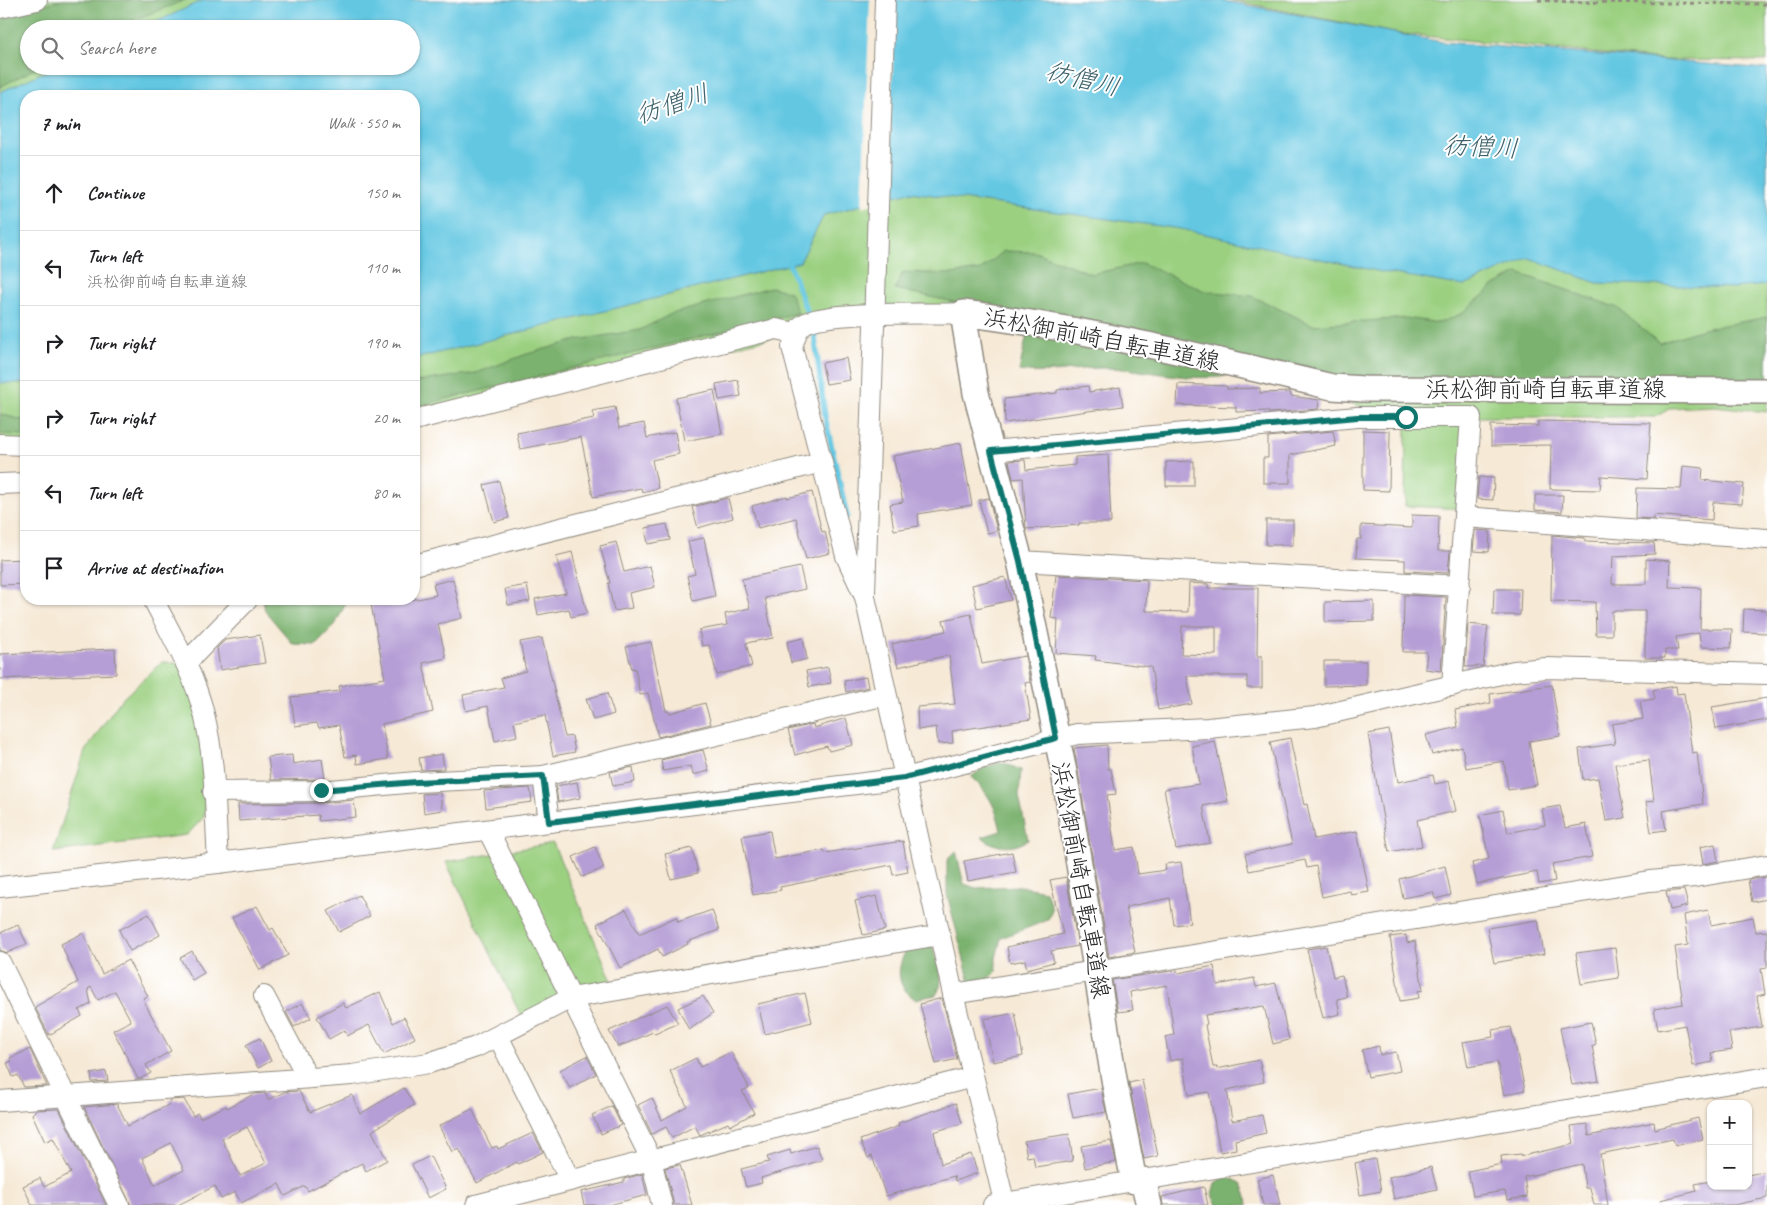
<!DOCTYPE html>
<html lang="en">
<head>
<meta charset="utf-8">
<style>
  :root { --surface:#fff; --page:#f2f2f2; --text:#202124; --muted:#757577; --line:#e0e0e0 }
  body { margin:0; font-family:Caveat,"Klee One",sans-serif; background:var(--page); color:var(--text) }
  .controls { position:absolute; right:15px; bottom:15px; display:grid; overflow:hidden; border-radius:10px; box-shadow:0 1px 4px #0004 }
  .controls button { width:45px; height:45px; display:grid; place-items:center; padding:0; border:0; border-bottom:1px solid var(--line); background:var(--surface); color:var(--text); font:25px sans-serif }
  .stop { position:absolute; width:15px; height:15px; margin:-11px; border:4px solid #0f766e; border-radius:50%; background:#fff }
  .stop.end { background:#0f766e; border-color:#fff; box-shadow:0 1px 5px #0008 }
  .list { margin:0; padding:0; list-style:none }
  h2 { display:flex; justify-content:space-between; align-items:center; height:65px; margin:0; padding:0 20px; font-size:21px }
  h2 small { font-size:16px; font-weight:400; color:var(--muted) }
  .list li { display:grid; grid-template-columns:32px 1fr auto; gap:15px; align-items:center; box-sizing:border-box; height:75px; padding:0 20px; border-top:1px solid var(--line) }
  .list b { display:block; font-size:19px; white-space:nowrap }
  .list p { margin:0; font-size:16px; white-space:nowrap; color:var(--muted) }
  .list em { font-size:16px; font-style:normal; color:var(--muted) }
  .icon { flex:none; width:28px; height:28px; fill:none; stroke:currentColor; stroke-width:2; stroke-linecap:round; stroke-linejoin:round }
  .map { position:relative; flex:none; width:1767px; height:1205px; overflow:hidden }
  .search { position:absolute; background:var(--surface); box-shadow:0 1px 4px #0004; left:20px; top:20px; width:400px; height:55px; display:flex; align-items:center; gap:12px; box-sizing:border-box; padding:0 18px; border-radius:28px; color:var(--muted); font-size:19px }
  .panel { position:absolute; background:var(--surface); box-shadow:0 1px 4px #0004; left:20px; top:90px; width:400px; height:515px; border-radius:20px }
  .map>svg:first-child { display:block }
  .green { fill:#9bd081; stroke:#637e56 }
  .forest { fill:#7cb26f; stroke:#546e4d }
  .water { fill:#64c7e2; stroke:#487986 }
  .pier { fill:#f6e9d5 }
  .lines { fill:none; stroke-linecap:round; stroke-linejoin:round }
  .stream { stroke:#64c7e2; stroke-width:5.5 }
  .building { fill:#b59ed5; fill-rule:evenodd }
  .minor-casing { stroke:#908a80; stroke-width:22 }
  .major-casing { stroke:#908a80; stroke-width:28 }
  .path { stroke:#908a80; stroke-width:3; stroke-dasharray:4 4; stroke-linecap:butt }
  .minor { stroke:#fff; stroke-width:20 }
  .major { stroke:#fff; stroke-width:25 }
  .route { stroke:#0f766e; stroke-width:6 }
  .labels { text-anchor:middle; stroke-width:4; stroke-linejoin:round; paint-order:stroke }
  .street-label { font-size:24px; fill:#2b2b2b; stroke:#fff }
  .water-label { font-size:25px; font-style:italic; fill:#3f626b; stroke:#fff }
</style>
</head>
<body>
<div class="map">
<svg width="1767" height="1205" viewBox="0 0 1767 1205">
  <rect width="100%" height="100%" fill="#fff"/>
  <filter id="ink" filterUnits="userSpaceOnUse"><feTurbulence type="fractalNoise" baseFrequency=".02" numOctaves="2"/><feDisplacementMap in="SourceGraphic" scale="10" xChannelSelector="R" yChannelSelector="G"/><feConvolveMatrix kernelMatrix="1 2 1 2 8 2 1 2 1" color-interpolation-filters="sRGB"/></filter>
  <filter id="wash" filterUnits="userSpaceOnUse"><feTurbulence type="fractalNoise" baseFrequency=".0096" numOctaves="4" result="noise"/><feDisplacementMap in="SourceGraphic" scale="20" xChannelSelector="R" yChannelSelector="G"/><feGaussianBlur stdDeviation="1.12" result="paint"/><feColorMatrix in="noise" values="0 0 0 0 0 0 0 0 0 0 0 0 0 0 0 0 0 1.4 0 .05"/><feComposite in="paint" operator="in"/></filter>
  <g filter="url(#wash)">
    <rect width="100%" height="100%" fill="#f6e9d5"/>
    <g class="green">
      <polygon points="0,0 219,0 152,29 29,29 29,66 64,66 0,94"/>
      <polygon points="1231,0 1724,0 1767,2 1767,61 1664,60 1394,33"/>
      <polygon points="910,192 1767,276 1767,412 1715,406 1671,408 1655,417 1472,417 1465,509 1405,506 1406,417 1355,405 1332,387 921,304 414,420 414,351 813,208"/>
      <polygon points="0,376 26,376 26,445 0,444"/>
      <polygon points="162,662 186,663 211,754 204,817 187,835 53,852 85,751 120,701"/>
      <polygon points="553,843 616,990 521,1016 446,862"/>
    </g>
    <g class="forest">
      <polygon points="63,0 185,0 110,29 29,29 29,66 40,66 0,87 0,15"/>
      <path d="M1004,251l31,1 57,22 50,-11 63,28 47,5 61,29 93,-7 33,5 22,-9 33,-28 24,-13 100,35 41,35 44,-14 64,-12v74l-435,-4 -104,-23 -2,12c-40,6 -79,-7 -119,-8 -30,-1 -58,8 -88,3l9,-42 118,16 -251,-56 8,-17 49,2 29,-4z"/>
      <polygon points="771,287 790,292 798,313 414,407 414,382 476,373 527,354 577,340 640,330 671,314"/>
      <polygon points="0,414 26,421 26,435 0,434"/>
      <polygon points="263,599 348,599 335,625 315,645 293,644 265,611"/>
      <path d="M1002,762l19,8 -2,26 9,44c-16,10 -31,9 -46,-3l19,-6c-5,-24 -12,-38 -30,-54l12,-9z"/>
      <polygon points="956,851 964,884 976,888 1018,886 1046,891 1052,909 1048,920 1001,938 996,958 996,972 986,982 972,991 947,894 947,860"/>
      <path d="M932,946c7,17 14,33 4,49l-21,4c-19,-13 -19,-29 -9,-49z"/>
      <polygon points="1228,1177 1241,1183 1247,1196 1248,1205 1217,1205 1212,1194 1215,1183"/>
    </g>
    <polygon class="water" points="204,0 1220,0 1442,42 1767,69 1767,285 1733,288 1597,283 1529,258 1464,286 1377,271 1181,229 910,192 824,215 800,262 414,359 414,96 26,96 26,383 0,383 0,92 58,66 411,66 411,29 141,29"/>
    <polygon class="pier" points="870,0 895,0 888,201 862,207"/>
    <g class="lines">
      <polyline class="stream" points="787,258 814,331 825,417 847,516"/>
    </g>
    <g id="blocks">
      <g class="building">
        <polygon points="846,358 850,380 826,384 822,363"/>
        <polygon points="738,380 741,396 719,400 716,384"/>
        <polygon points="1178,384 1227,386 1227,389 1260,388 1260,393 1290,392 1291,396 1319,400 1318,409 1268,413 1268,411 1236,412 1236,407 1177,405"/>
        <polygon points="1088,386 1089,392 1120,387 1123,406 1005,423 1004,399 1057,393 1057,390"/>
        <polygon points="714,390 722,434 684,441 676,398"/>
        <polygon points="615,407 619,428 644,423 647,438 675,432 679,454 652,460 658,488 642,492 641,488 593,497 581,437 520,449 517,433 594,418 592,411"/>
        <polygon points="1538,421 1651,423 1647,479 1601,476 1600,490 1550,489 1551,445 1491,446 1491,425 1538,426"/>
        <polygon points="1363,430 1390,431 1389,491 1363,490"/>
        <polygon points="1333,431 1336,446 1290,455 1290,483 1263,483 1263,458 1268,458 1268,437"/>
        <polygon points="961,443 972,505 918,514 919,526 894,530 890,504 903,502 893,456"/>
        <polygon points="1108,455 1111,523 1079,523 1079,525 1026,529 1023,478 1013,479 1009,461 1025,460 1026,470 1075,465 1075,457"/>
        <polygon points="1194,461 1194,486 1166,486 1166,462"/>
        <polygon points="1683,466 1703,468 1702,480 1744,484 1742,504 1713,502 1712,520 1653,515 1654,519 1636,518 1637,488 1681,489"/>
        <polygon points="1479,477 1494,478 1493,500 1477,499"/>
        <polygon points="499,481 509,518 494,522 484,485"/>
        <polygon points="812,492 822,532 825,531 830,553 806,559 796,518 758,528 752,506 787,496 787,498"/>
        <polygon points="1535,495 1563,495 1562,512 1535,510"/>
        <polygon points="728,498 733,518 698,528 692,507"/>
        <polygon points="989,498 997,531 987,533 979,500"/>
        <polygon points="1412,515 1439,516 1438,551 1450,551 1448,573 1405,571 1405,560 1356,558 1357,539 1361,539 1361,525 1412,528"/>
        <rect x="1266" y="520" width="27" height="25"/>
        <polygon points="667,524 670,540 648,544 645,528"/>
        <polygon points="1475,530 1490,531 1489,552 1473,551"/>
        <polygon points="1552,535 1585,538 1585,541 1654,543 1655,554 1613,556 1612,584 1646,584 1646,559 1670,561 1669,587 1701,588 1700,629 1732,629 1731,648 1701,647 1699,633 1676,637 1678,650 1665,650 1665,658 1645,658 1645,611 1612,611 1612,635 1596,635 1595,602 1551,601"/>
        <polygon points="704,538 715,596 693,601 687,576 695,574 688,541"/>
        <polygon points="616,542 624,572 650,566 655,587 629,593 632,608 614,611 608,583 610,583 600,546"/>
        <polygon points="572,552 587,613 571,617 569,609 538,615 535,599 566,593 556,556"/>
        <polygon points="26,559 26,584 0,585 0,560"/>
        <polygon points="800,567 805,589 765,598 773,638 746,643 752,666 717,675 709,645 702,646 699,630 727,625 725,614 750,608 742,579"/>
        <path d="M1056,575l91,5 -1,31 42,1 1,-29 19,1v4h50l-1,68h5v32h-15v-12h-60l5,28 -34,6 -7,-43 -56,-7 1,-4 -40,-3 2,-34 -7,-1zM1182,626h34v29l-35,-1z"/>
        <polygon points="1005,577 1011,600 977,608 972,585"/>
        <polygon points="453,579 462,618 438,624 446,658 423,663 433,712 382,724 388,759 357,764 356,755 345,757 339,725 319,728 317,723 295,726 291,697 340,691 339,686 385,678 370,599 418,599 436,595 433,584"/>
        <polygon points="527,585 530,601 508,605 505,589"/>
        <polygon points="1494,589 1521,589 1520,615 1493,615"/>
        <polygon points="1404,595 1446,597 1441,671 1425,669 1427,652 1403,652"/>
        <polygon points="1374,601 1374,621 1325,622 1325,602"/>
        <polygon points="1744,609 1767,610 1767,633 1743,632"/>
        <polygon points="971,614 982,664 1025,656 1030,682 1025,683 1031,719 952,731 953,743 938,744 936,727 918,730 917,707 955,704 949,655 898,667 892,644 946,631 943,620"/>
        <polygon points="1468,624 1488,626 1483,666 1465,667"/>
        <polygon points="260,635 265,663 220,670 217,648 225,640"/>
        <polygon points="542,638 565,737 572,736 575,752 553,756 545,715 514,722 517,736 495,741 488,706 466,711 463,695 504,687 501,678 526,671 520,642"/>
        <polygon points="803,638 807,659 791,663 787,642"/>
        <polygon points="651,642 666,711 669,711 670,713 705,703 711,724 658,737 648,693 640,695 635,668 632,669 626,647"/>
        <polygon points="115,649 116,674 0,679 0,654"/>
        <polygon points="1324,661 1366,661 1366,685 1324,686"/>
        <polygon points="828,667 831,683 809,687 806,671"/>
        <polygon points="866,677 868,687 846,692 844,681"/>
        <polygon points="1552,685 1560,736 1529,741 1537,785 1508,790 1504,761 1466,768 1462,747 1432,755 1426,735 1458,727 1455,710 1491,703 1490,694"/>
        <polygon points="1676,686 1677,694 1684,693 1692,753 1697,752 1703,804 1663,811 1666,830 1651,832 1646,802 1654,801 1649,760 1615,764 1625,818 1606,821 1598,778 1583,780 1579,749 1615,744 1612,724 1643,719 1640,701 1655,699 1653,690"/>
        <polygon points="607,693 614,714 593,720 586,699"/>
        <polygon points="1767,698 1767,720 1716,729 1712,707"/>
        <polygon points="846,718 853,745 829,751 827,746 795,755 788,730 813,724 814,728"/>
        <polygon points="1389,730 1398,782 1433,775 1435,784 1449,781 1456,811 1417,820 1422,846 1389,852 1368,734"/>
        <polygon points="1290,738 1304,805 1307,804 1314,839 1357,831 1369,892 1351,895 1350,891 1322,897 1316,866 1307,868 1305,860 1249,871 1245,854 1292,844 1270,742"/>
        <polygon points="1215,741 1228,801 1203,806 1210,843 1176,849 1164,789 1199,784 1192,746"/>
        <polygon points="1107,745 1108,769 1111,769 1116,794 1107,795 1115,850 1134,847 1138,874 1166,870 1165,864 1181,862 1190,923 1174,925 1170,898 1126,907 1135,952 1109,957 1074,748"/>
        <polygon points="703,750 709,771 693,775 691,766 663,771 661,760"/>
        <polygon points="442,754 444,769 421,770 419,758"/>
        <polygon points="292,755 293,764 322,759 325,779 271,780 268,757"/>
        <polygon points="633,767 635,782 613,786 610,772"/>
        <polygon points="577,782 580,798 558,802 556,786"/>
        <polygon points="530,788 532,802 486,808 484,791"/>
        <polygon points="440,793 442,810 424,813 422,794"/>
        <polygon points="354,800 356,817 319,821 318,815 239,821 238,804 321,803"/>
        <polygon points="1560,806 1565,828 1586,824 1592,857 1552,864 1555,881 1539,884 1537,872 1477,884 1472,863 1489,859 1480,815 1503,810 1508,833 1545,825 1542,809"/>
        <polygon points="770,831 775,859 824,850 825,853 903,841 908,872 893,875 891,865 780,887 781,890 753,895 742,836"/>
        <polygon points="1715,844 1718,861 1703,864 1700,847"/>
        <polygon points="595,847 604,868 582,877 573,857"/>
        <polygon points="692,848 698,873 671,879 665,854"/>
        <polygon points="1012,852 1016,872 968,881 964,861"/>
        <polygon points="1445,866 1451,895 1435,899 1433,892 1403,898 1399,879"/>
        <polygon points="1066,877 1078,946 1051,951 1054,962 1027,969 1025,960 1010,963 1007,947 1063,934 1050,880"/>
        <polygon points="1767,877 1767,899 1752,902 1748,880"/>
        <polygon points="1684,890 1688,906 1670,910 1666,892"/>
        <polygon points="359,895 370,916 339,932 328,911"/>
        <polygon points="877,896 885,930 863,935 855,901"/>
        <polygon points="257,906 270,930 273,928 288,955 260,970 232,918"/>
        <polygon points="626,909 639,934 676,917 678,922 712,910 719,930 687,942 688,944 662,957 658,949 620,968 597,924"/>
        <polygon points="1708,910 1711,925 1753,917 1756,932 1767,931 1767,968 1761,969 1765,994 1757,996 1762,1027 1729,1032 1732,1050 1711,1053 1713,1062 1693,1066 1685,1025 1658,1030 1654,1009 1683,1004 1675,947 1688,945 1684,915"/>
        <polygon points="149,914 160,935 130,951 119,930"/>
        <polygon points="1538,920 1544,954 1494,963 1487,928"/>
        <polygon points="18,925 27,944 7,953 0,950 0,933"/>
        <polygon points="83,933 102,974 128,960 148,996 143,998 148,1009 171,1051 146,1065 151,1073 140,1079 138,1079 113,1030 131,1021 115,991 98,1000 91,987 88,989 91,1004 79,1010 82,1016 49,1035 35,1007 78,982 61,944"/>
        <polygon points="1406,935 1407,943 1415,941 1423,990 1418,991 1419,998 1400,1001 1390,937"/>
        <polygon points="1326,946 1333,977 1342,975 1347,997 1337,999 1340,1014 1323,1018 1307,949"/>
        <polygon points="1615,948 1619,978 1581,984 1576,953"/>
        <polygon points="192,951 204,973 192,980 180,958"/>
        <polygon points="1214,966 1217,985 1254,978 1256,987 1276,983 1289,1040 1273,1044 1264,1006 1205,1015 1207,1024 1205,1025 1213,1067 1217,1067 1217,1069 1259,1060 1264,1082 1227,1090 1232,1121 1262,1115 1266,1133 1235,1140 1236,1149 1220,1152 1209,1092 1189,1095 1183,1058 1170,1061 1165,1037 1174,1035 1167,985 1130,992 1133,1010 1118,1012 1112,980 1177,970 1178,973"/>
        <polygon points="380,992 393,1023 404,1017 415,1038 384,1054 369,1025 347,1036 345,1030 329,1039 317,1017 343,1003 346,1008"/>
        <polygon points="805,993 812,1022 765,1034 758,1004"/>
        <polygon points="703,996 713,1013 689,1030 678,1008"/>
        <polygon points="942,998 957,1059 936,1064 920,1004"/>
        <polygon points="302,1003 311,1018 294,1027 286,1012"/>
        <polygon points="667,1005 678,1023 655,1034 653,1032 618,1047 609,1031"/>
        <polygon points="1015,1013 1023,1056 993,1062 984,1019"/>
        <polygon points="1591,1022 1596,1044 1592,1046 1599,1081 1572,1085 1560,1028"/>
        <polygon points="1511,1027 1525,1090 1504,1095 1497,1062 1468,1067 1463,1042 1493,1037 1492,1030"/>
        <polygon points="260,1038 271,1061 258,1068 246,1045"/>
        <polygon points="1379,1046 1380,1055 1396,1052 1400,1071 1368,1077 1362,1050"/>
        <polygon points="30,1049 47,1086 24,1087 18,1075 13,1077 7,1063 12,1061 10,1058"/>
        <polygon points="731,1052 749,1088 742,1091 754,1113 730,1126 728,1123 700,1135 695,1126 672,1138 666,1127 652,1134 638,1105 652,1098 662,1120 687,1106 670,1071 696,1058 700,1067"/>
        <polygon points="587,1056 596,1074 570,1088 560,1070"/>
        <polygon points="106,1071 108,1081 92,1082 91,1074"/>
        <polygon points="1142,1080 1158,1156 1144,1159 1129,1083"/>
        <path d="M404,1088l10,17 -42,26 15,29 -21,11 -4,-8 -54,28 -3,-5 -20,10 -6,-12 -38,19 -6,-11 -14,7 -6,-13 -37,19h-47l-47,-98 33,-3 11,22 42,-22 -1,-3 2,-1 13,-1 9,17 5,-3 2,5 26,-12 1,2 27,-14 11,-1 3,7 16,-8 15,-1 11,21 42,-17 8,19zM247,1127l19,36 -26,13 -18,-37zM171,1143l13,27 -29,15 -13,-27z"/>
        <polygon points="1101,1088 1106,1112 1073,1118 1068,1094"/>
        <polygon points="956,1103 962,1123 934,1132 941,1164 971,1154 978,1173 955,1181 954,1176 886,1196 872,1156 868,1158 860,1140 899,1126 898,1123"/>
        <polygon points="612,1106 621,1125 601,1134 592,1115"/>
        <polygon points="59,1109 106,1205 32,1205 23,1186 40,1178 44,1187 71,1173 53,1138 45,1142 32,1114 36,1110"/>
        <polygon points="472,1109 492,1148 497,1146 498,1149 533,1133 543,1152 518,1164 517,1162 477,1183 459,1149 452,1152 439,1126"/>
        <polygon points="1698,1118 1703,1139 1675,1146 1673,1139 1600,1154 1608,1205 1594,1205 1590,1188 1585,1188 1582,1164 1524,1177 1527,1197 1507,1200 1505,1191 1473,1196 1468,1171 1502,1164 1501,1156 1521,1154 1522,1156 1574,1144 1571,1126 1587,1124 1589,1136 1654,1122 1655,1129"/>
        <polygon points="1069,1134 1073,1161 1035,1167 1033,1156 1027,1157 1024,1141"/>
        <polygon points="1111,1141 1116,1162 1085,1168 1081,1146"/>
        <polygon points="817,1146 822,1160 761,1178 762,1183 746,1187 741,1169 769,1162 767,1157 790,1150 791,1154"/>
        <polygon points="430,1156 446,1189 428,1198 412,1165"/>
        <polygon points="1375,1159 1381,1191 1360,1195 1355,1163"/>
        <polygon points="680,1165 685,1181 692,1205 674,1205 665,1168"/>
        <polygon points="1431,1167 1437,1189 1394,1199 1389,1177"/>
        <polygon points="1767,1171 1767,1198 1734,1205 1661,1205 1660,1200 1697,1191 1695,1184 1711,1181 1711,1186 1748,1186 1748,1175"/>
        <polygon points="642,1174 647,1195 609,1205 584,1205 581,1192 624,1182 624,1179"/>
        <polygon points="1273,1175 1280,1205 1263,1205 1257,1179"/>
        <polygon points="1204,1187 1208,1205 1163,1205 1162,1197"/>
      </g>
    </g>
  </g>
  <g filter="url(#ink)">
    <use href="#blocks" fill-opacity="0" stroke="#908a80" stroke-width="1"/>
    <g class="lines">
      <defs>
        <g id="minor">
          <polyline points="0,8 37,0"/>
          <path d="M963,313c-31,2 -138,-3 -159,11 -8,5 -9,15 -12,23l54,209 19,41 88,397 52,211"/>
          <polyline points="414,420 776,329 796,333"/>
          <polyline points="0,444 26,445"/>
          <polyline points="991,451 1357,417 1471,417 1452,686"/>
          <polyline points="0,484 26,483"/>
          <polyline points="1464,517 1767,539"/>
          <polyline points="1020,561 1460,586"/>
          <polyline points="414,565 822,462"/>
          <polyline points="865,593 885,0"/>
          <path d="M153,599c19,37 41,74 51,115 12,48 11,100 14,149"/>
          <polyline points="186,663 248,599"/>
          <polyline points="543,776 549,822"/>
          <polyline points="213,792 321,791 416,782 543,776 886,695"/>
          <polyline points="488,830 651,1159 662,1205"/>
          <polyline points="0,887 218,863 905,778 1077,734 1208,728 1315,717 1514,671 1546,668 1767,674"/>
          <polyline points="0,962 119,1205"/>
          <polyline points="953,994 1650,881 1695,877 1767,865"/>
          <polyline points="264,996 308,1078"/>
          <polyline points="498,1036 570,1180"/>
          <polyline points="0,1101 352,1075 429,1063 476,1047 571,998 940,935"/>
          <polyline points="1143,1180 1767,1077"/>
          <polyline points="476,1205 973,1077"/>
          <polyline points="993,1205 1134,1181"/>
        </g>
        <path id="major" d="M1149,1205l-6,-25 -9,1 -19,-96 -51,-313 -44,-211 -44,-168 -13,-80c125,16 247,45 369,74l32,2 403,2"/>
      </defs>
      <use href="#minor" class="minor-casing"/>
      <use href="#major" class="major-casing"/>
      <polyline class="path" points="1538,0 1575,2 1767,4"/>
      <use href="#minor" class="minor"/>
      <use href="#major" class="major"/>
    </g>
  </g>
  <g class="lines" filter="url(#ink)">
    <polyline class="route" points="321,790 416,782 543,776 549,822 904,778 1056,738 1020,561 991,451 1357,417 1406,417"/>
  </g>
  <g class="labels">
    <g class="street-label">
      <text transform="translate(1102 339) rotate(11)" y="8">浜松御前崎自転車道線</text>
      <text x="1546" y="397">浜松御前崎自転車道線</text>
      <text transform="translate(1081 880) rotate(80)" y="8">浜松御前崎自転車道線</text>
    </g>
    <g class="water-label">
      <text transform="translate(1083 78) rotate(14)" y="9">彷僧川</text>
      <text transform="translate(672 103) rotate(-18)" y="9">彷僧川</text>
      <text transform="translate(1481 146) rotate(3)" y="9">彷僧川</text>
    </g>
  </g>
</svg>
<div class="controls">
<button>+</button>
<button>−</button>
</div>
<div class="stop" style="left:1406px;top:417px"></div>
<div class="stop end" style="left:321px;top:790px"></div>
<div class="search"><svg class="icon" aria-label="search" viewBox="0 0 24 24"><circle cx="10" cy="10" r="6"/><path d="M15 15l6 6"/></svg>Search here</div>
<section class="panel">
<h2>7 min<small>Walk · 550 m</small></h2>
<ul class="list">
<li><svg class="icon" aria-label="ahead" viewBox="0 0 24 24"><path d="M12 20V5M6 11l6-6 6 6"/></svg><div><b>Continue</b></div><em>150 m</em></li>
<li><svg class="icon" aria-label="left" viewBox="0 0 24 24"><path d="M17 20v-9H6M10 6l-5 5 5 5"/></svg><div><b>Turn left</b><p>浜松御前崎自転車道線</p></div><em>110 m</em></li>
<li><svg class="icon" aria-label="right" viewBox="0 0 24 24"><path d="M7 20v-9h11M14 6l5 5-5 5"/></svg><div><b>Turn right</b></div><em>190 m</em></li>
<li><svg class="icon" aria-label="right" viewBox="0 0 24 24"><path d="M7 20v-9h11M14 6l5 5-5 5"/></svg><div><b>Turn right</b></div><em>20 m</em></li>
<li><svg class="icon" aria-label="left" viewBox="0 0 24 24"><path d="M17 20v-9H6M10 6l-5 5 5 5"/></svg><div><b>Turn left</b></div><em>80 m</em></li>
<li><svg class="icon" aria-label="arrive" viewBox="0 0 24 24"><path d="M6 21V4h12l-3 4 3 4H6"/></svg><div><b>Arrive at destination</b></div></li>
</ul>
</section>
</div>
</body>
</html>
